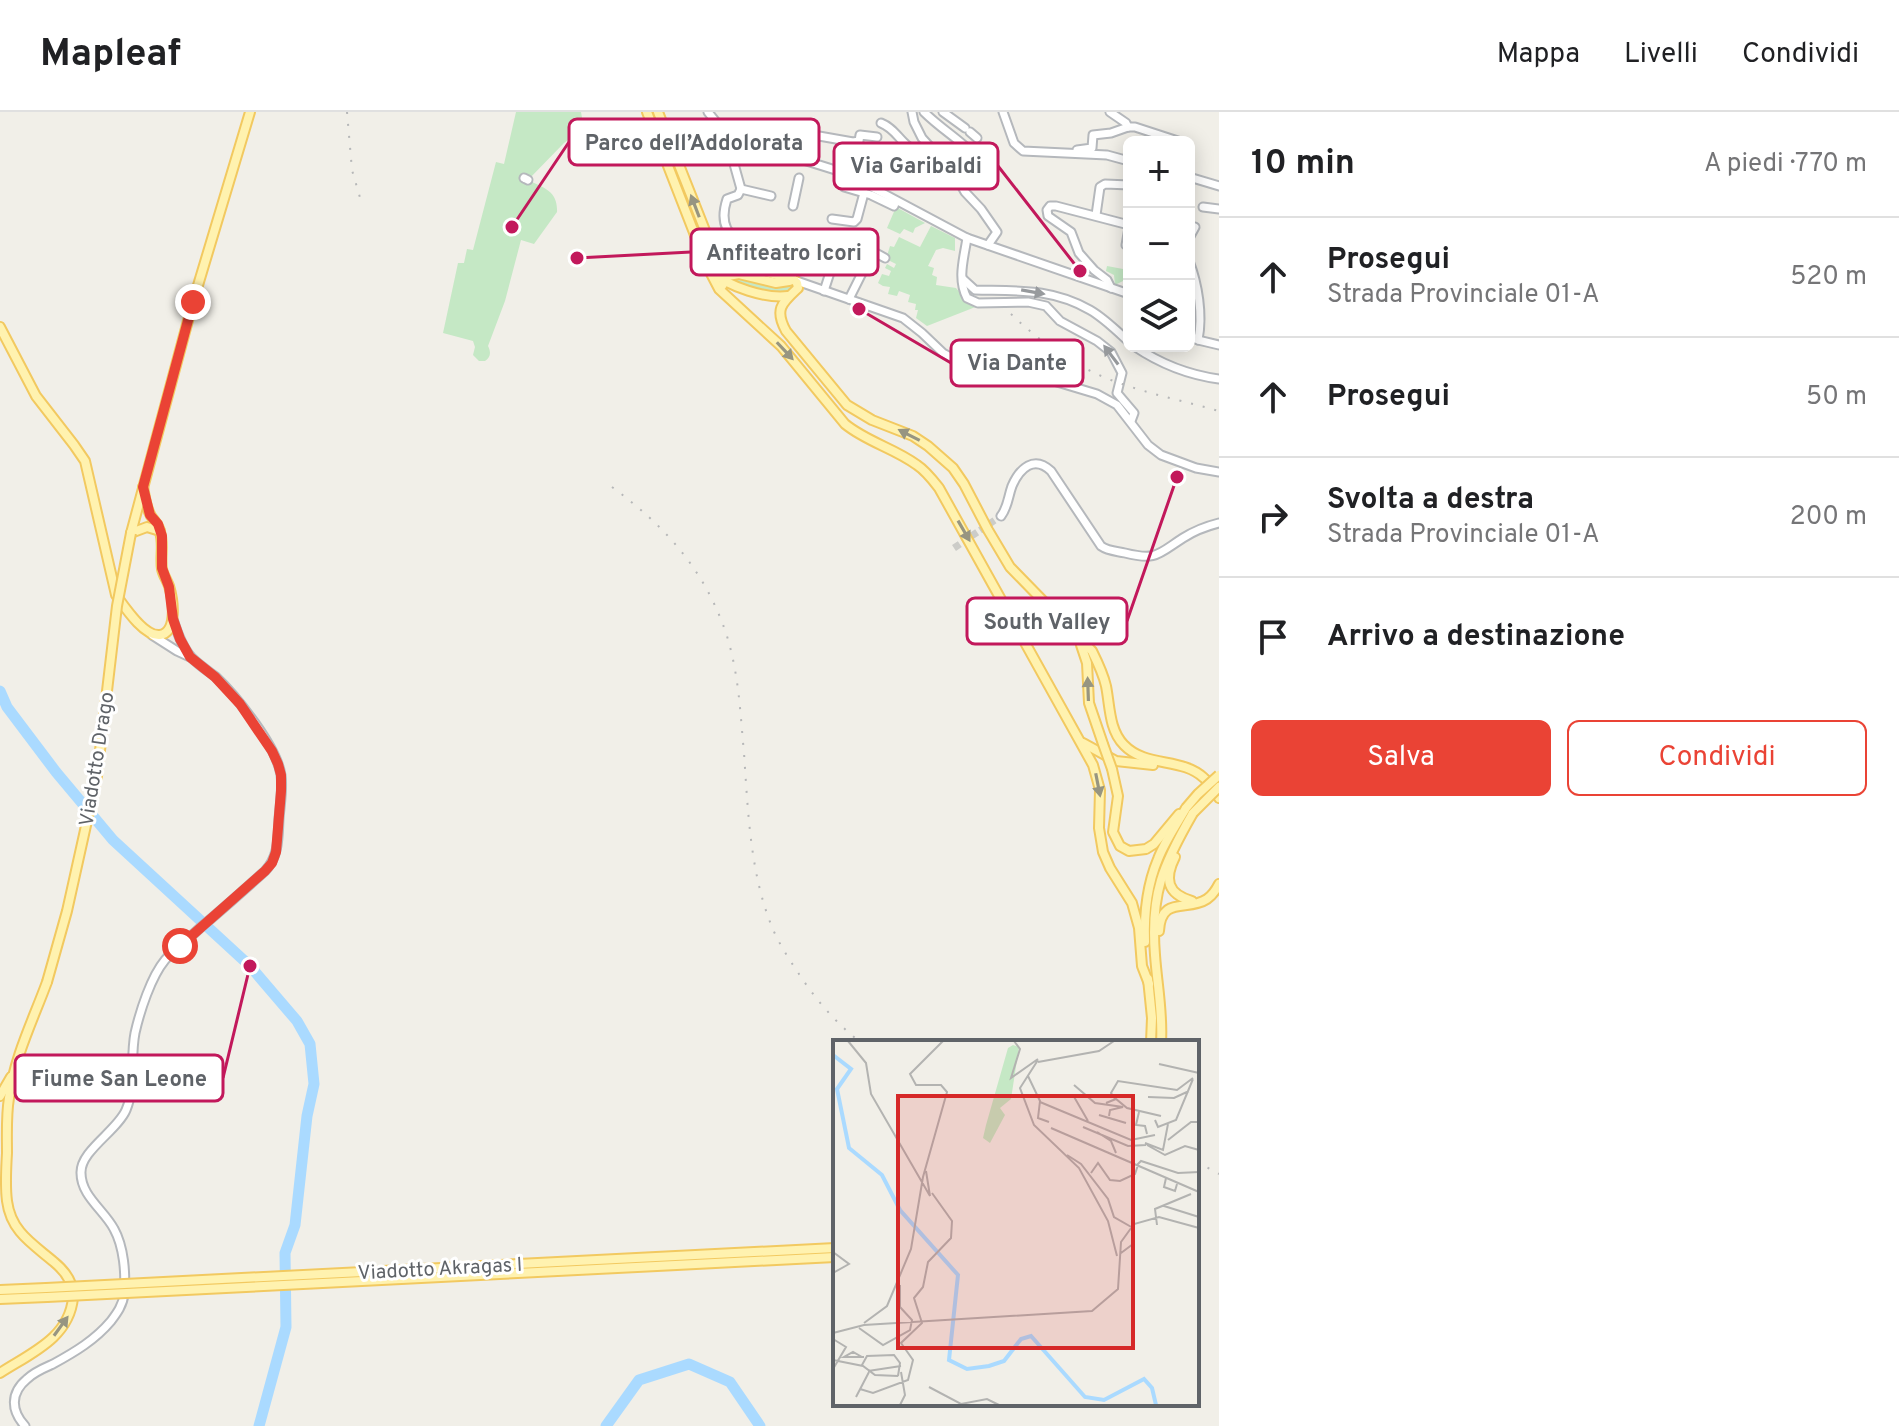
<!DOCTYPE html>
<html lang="it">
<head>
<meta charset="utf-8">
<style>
  :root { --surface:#fff; --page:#f2f2f2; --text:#202124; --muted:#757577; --line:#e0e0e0; --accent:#ea4335 }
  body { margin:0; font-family:Overpass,sans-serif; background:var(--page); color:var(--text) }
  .controls { position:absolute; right:24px; top:24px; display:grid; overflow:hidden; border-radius:12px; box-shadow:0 4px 20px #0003 }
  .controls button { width:72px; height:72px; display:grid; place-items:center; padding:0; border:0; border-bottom:2px solid var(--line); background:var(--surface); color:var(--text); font:40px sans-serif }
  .stop { position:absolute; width:24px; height:24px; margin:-18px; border:6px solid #ea4335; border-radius:50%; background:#fff }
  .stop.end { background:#ea4335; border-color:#fff; box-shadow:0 2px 8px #0008 }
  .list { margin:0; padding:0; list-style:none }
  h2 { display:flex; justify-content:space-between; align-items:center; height:104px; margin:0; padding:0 32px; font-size:34px }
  h2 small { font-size:26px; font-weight:400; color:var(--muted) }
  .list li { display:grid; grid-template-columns:52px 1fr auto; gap:24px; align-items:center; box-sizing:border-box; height:120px; padding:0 32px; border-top:2px solid var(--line) }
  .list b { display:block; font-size:30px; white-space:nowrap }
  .list p { margin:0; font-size:26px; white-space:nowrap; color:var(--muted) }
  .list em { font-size:26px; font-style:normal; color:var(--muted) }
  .actions { display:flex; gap:16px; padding:24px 32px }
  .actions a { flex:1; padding:18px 0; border:2px solid var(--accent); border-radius:12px; text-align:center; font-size:28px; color:var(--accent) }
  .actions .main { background:var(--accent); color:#fff }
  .icon { flex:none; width:44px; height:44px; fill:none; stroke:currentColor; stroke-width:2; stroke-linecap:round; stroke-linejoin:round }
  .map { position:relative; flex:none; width:1219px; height:1314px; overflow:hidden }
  header { display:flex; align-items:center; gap:48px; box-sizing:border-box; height:112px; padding:0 40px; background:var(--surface); border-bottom:2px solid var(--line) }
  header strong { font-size:38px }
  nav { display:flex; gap:44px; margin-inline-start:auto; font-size:28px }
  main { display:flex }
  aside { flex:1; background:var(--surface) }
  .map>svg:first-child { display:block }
  .green { fill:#c5e8c5 }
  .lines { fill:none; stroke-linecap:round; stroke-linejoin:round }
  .river { stroke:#aadaff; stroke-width:11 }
  .minor-tunnel { stroke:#ccccc8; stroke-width:7; stroke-dasharray:7 3.5; stroke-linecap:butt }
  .minor-casing { stroke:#b5b8bc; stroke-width:11 }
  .major-casing { stroke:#f2c960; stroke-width:12 }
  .minor { stroke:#fff; stroke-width:7 }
  .major { stroke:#fff2af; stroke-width:8 }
  .rail { stroke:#b6b7b8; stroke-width:2; stroke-dasharray:2 10; stroke-linecap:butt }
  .major-bridge-casing { stroke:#f2c960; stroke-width:12; stroke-linecap:butt }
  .major-bridge { stroke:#fff2af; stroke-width:8 }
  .oneway { fill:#979581 }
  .oneway2 { fill:#979a9d }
  .route { stroke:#ea4335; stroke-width:10 }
  .labels { text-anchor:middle; stroke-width:6; stroke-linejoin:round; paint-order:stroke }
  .street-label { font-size:20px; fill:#5f6368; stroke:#fff }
  .inset-river { fill:none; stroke:#aadaff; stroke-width:4 }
  .inset-road { fill:none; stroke:#b3b3b1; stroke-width:2 }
  .view { fill:#d62828; fill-opacity:0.15; stroke:#d62828; stroke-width:4 }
  .inset-edge { fill:none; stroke:#5f6368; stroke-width:4 }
  .leader { fill:none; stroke:#c2185b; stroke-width:3 }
  .callout-dot { fill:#c2185b; stroke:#fff; stroke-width:3 }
  .callout { fill:#fff; stroke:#c2185b; stroke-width:3 }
  .callout-label { font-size:22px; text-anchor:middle; font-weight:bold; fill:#5f6368 }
</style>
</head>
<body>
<header>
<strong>Mapleaf</strong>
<nav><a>Mappa</a><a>Livelli</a><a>Condividi</a></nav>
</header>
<main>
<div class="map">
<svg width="1219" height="1314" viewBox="0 0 1219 1314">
  <rect width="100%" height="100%" fill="#f1efe8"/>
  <g class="green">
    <path d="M516,0h65l3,17 -20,14 -36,37c16,8 30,11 29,32l-23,32 -13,-4 -16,61 -17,45c3,6 3,11 -3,15h-6l-6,-6 2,-8 -2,-6 -30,-8 15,-70h6l3,-14 6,1 23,-88 8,2z"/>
    <polygon points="651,0 655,0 703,128 713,147 720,152 774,166 723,165 712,154"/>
    <polygon points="896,95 925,111 915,116 913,121 904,117 900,122 887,116"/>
    <polygon points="931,114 955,126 955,139 943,136 936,138 928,154 934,156 932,163 937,165 936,173 956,176 967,189 978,194 927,214 916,206 918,198 915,198 916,192 908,190 910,183 899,179 897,184 888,182 890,175 883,174 878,171 882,162 889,164 891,159 885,156 887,152 894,156 896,152 886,147 890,134 894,135 899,125 920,135"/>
    <polygon points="1129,152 1129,166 1115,173 1114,163 1106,159 1107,154 1123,157 1128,155"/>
    <path d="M735,165l40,11 16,-3 2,2c-17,12 -44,0 -63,-7v-2z"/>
  </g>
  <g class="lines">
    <g class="river">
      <polyline points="0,579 7,595 56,660 113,728 250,854 297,909 310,932 314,972 307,1004 295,1113 285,1141 286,1215 259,1314"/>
      <polyline points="606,1314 639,1268 689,1252 730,1270 760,1314"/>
    </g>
    <polyline class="minor-tunnel" points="954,436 1001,404"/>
    <defs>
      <g id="minor">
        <polyline points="708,0 720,15 739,27 734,52 741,77"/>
        <polyline points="912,0 914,10 922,26 955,62 965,80 981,97 997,120 988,133"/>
        <path d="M924,0c18,18 40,30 56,49"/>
        <polyline points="943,0 965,16"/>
        <polyline points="1003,0 1014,31 1023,39 1107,43 1129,49"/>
        <polyline points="1110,0 1126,11 1128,15"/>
        <path d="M881,11c18,7 19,24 41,30l8,-6"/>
        <polyline points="772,12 802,21 853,30 859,29 860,23 877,25"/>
        <polyline points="970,20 977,26"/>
        <polyline points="737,32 797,46 845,61 967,126 1129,182"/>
        <polyline points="1077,38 1092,36 1093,23 1111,21 1128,15 1135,15 1181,30"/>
        <polyline points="1189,65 1219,74"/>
        <polyline points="524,66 528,68"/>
        <polyline points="844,75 871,83 894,94 896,89"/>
        <path d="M741,77l-3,6 -11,4c-14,43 23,48 54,55l2,-7"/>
        <polyline points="741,77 771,84"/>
        <polyline points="793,94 799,66"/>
        <polyline points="1203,95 1219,97"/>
        <polyline points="1096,103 1100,75 1105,72 1129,73"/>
        <polyline points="832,107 854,110 857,107 864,81"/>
        <polyline points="1129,116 1126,133 1129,135"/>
        <path d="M967,126c-3,20 -10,41 0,60l11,5 50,-1 18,4 14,15 37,20 14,11 11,21 -5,20 17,20 -3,8"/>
        <polyline points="1189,126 1195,115"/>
        <polyline points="838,136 868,149 849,187"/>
        <polyline points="834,148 862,161"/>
        <path d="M1189,149c9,23 14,54 9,79"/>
        <path d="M963,167l12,11c42,1 77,-2 115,20 14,8 27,21 39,32"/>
        <polyline points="794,168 903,206 922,221 943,241 960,250 1047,267 1097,282 1117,293 1148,333 1161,343 1196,356 1219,360"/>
        <polyline points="1111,176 1107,168 1094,158 1079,141 1071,120 1048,104 1047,98 1050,94 1056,94 1129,113"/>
        <polyline points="824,179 838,136 846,126 856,130 885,146"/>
        <polyline points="1189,223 1198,228 1219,233"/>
        <path d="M1134,234c25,17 55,29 85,33"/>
        <path d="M1001,404c7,-9 7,-19 11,-30 8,-18 22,-31 39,-15l50,75c7,5 15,5 24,7 32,8 33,1 58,-15 11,-7 24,-12 36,-15"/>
        <polyline points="152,523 177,539 190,545"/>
        <path d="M25,1314c-14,-15 -15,-33 2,-47 7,-7 17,-11 26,-15 22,-12 42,-24 58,-43 6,-8 12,-16 13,-27 2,-20 0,-47 -10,-65 -10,-19 -33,-33 -33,-56 -1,-22 36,-42 45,-63 10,-23 4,-52 9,-77 5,-22 16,-56 30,-73 10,-12 25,-22 36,-33 22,-18 43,-37 64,-56 14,-15 13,-33 14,-52 1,-14 4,-30 2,-44 -4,-28 -44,-78 -65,-98 -8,-6 -17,-12 -24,-19 -10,-11 -15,-26 -19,-39"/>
      </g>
      <g id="major">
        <path d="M647,0l60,154 12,23 62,57 64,78c22,18 49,24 72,41 9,6 15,14 22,23l154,277 7,25 -1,38 4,24 7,16 22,35 7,25 3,38 7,18"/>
        <path d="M658,0l54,136c16,16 59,25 82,32"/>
        <path d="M713,160c15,15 54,27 75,24"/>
        <path d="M794,168l3,3 1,5c-16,15 -24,21 -12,43l61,74 25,15 41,16 15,10 25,22 11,16 24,46 22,37 82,84c6,12 11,22 14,35 4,20 3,44 18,59 22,23 58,12 80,33 6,5 11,13 15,20"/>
        <polyline points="722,174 728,164 739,162 776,171 789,169"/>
        <path d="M0,215l36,69 38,49 11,16 31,134c8,11 28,42 44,40 18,-3 13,-36 9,-49 -2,-6 -6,-11 -7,-17 -2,-12 2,-25 -2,-37 -1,-7 -5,-10 -9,-16 -5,-8 -6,-19 -8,-29"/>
        <polyline points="131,421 193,190 250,0"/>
        <polyline points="131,421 147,415 160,419"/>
        <polyline points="1081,533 1087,551 1089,591 1103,632"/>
        <polyline points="1083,631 1116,649 1153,653"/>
        <polyline points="1112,657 1118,684 1113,720 1120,734 1129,739 1146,737 1154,732 1179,702"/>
        <path d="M1175,745c-11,22 -8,37 17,44"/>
        <path d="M1159,819c2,-36 29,-19 48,-32 6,-4 9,-9 12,-15"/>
        <path d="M1145,830c-1,-28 2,-57 13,-83 7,-18 18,-34 28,-51"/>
        <polyline points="1148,867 1152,906 1151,930"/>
        <path d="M1161,930c2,-29 -4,-58 -6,-87 -5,-61 8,-90 38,-142"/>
        <polyline points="0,984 11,965"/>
        <polyline points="0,1178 46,1176"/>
        <polyline points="0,1187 47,1185"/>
        <path d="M0,1261c31,-20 69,-35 73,-75 1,-15 -8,-27 -19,-36 -21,-18 -43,-30 -47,-61 -2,-15 -1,-32 0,-48 0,-18 -1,-37 2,-55 5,-40 24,-78 38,-116"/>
      </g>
    </defs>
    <use href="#minor" class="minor-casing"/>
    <use href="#major" class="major-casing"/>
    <use href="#minor" class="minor"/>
    <use href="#major" class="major"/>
    <g class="rail">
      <polyline points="347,0 352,58 361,89"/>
      <path d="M1011,202c31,30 69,56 111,70 32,11 65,18 97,27"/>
      <path d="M612,375c53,39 92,82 114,146 13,41 14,78 18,120 4,58 6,120 28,174 7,17 17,32 27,47 17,26 37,49 61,68"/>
      <polyline points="1197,1050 1219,1062"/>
    </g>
    <defs>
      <g id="major-bridge">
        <polyline points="1103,632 1112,657"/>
        <polyline points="1186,696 1198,682 1219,663"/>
        <polyline points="1193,701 1219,675"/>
        <polyline points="47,870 67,799 97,664 117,494 131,421"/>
        <polyline points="46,1176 835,1136"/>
        <polyline points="47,1185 835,1145"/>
      </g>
    </defs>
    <use href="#major-bridge" class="major-bridge-casing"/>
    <use href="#major-bridge" class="major-bridge"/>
  </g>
  <defs><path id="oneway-solid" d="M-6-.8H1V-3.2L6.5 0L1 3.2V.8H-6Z" transform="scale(2)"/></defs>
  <g class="oneway">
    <use href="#oneway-solid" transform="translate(695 94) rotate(-111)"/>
    <use href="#oneway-solid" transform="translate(785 239) rotate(47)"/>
    <use href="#oneway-solid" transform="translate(909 323) rotate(-153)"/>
    <use href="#oneway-solid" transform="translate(964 419) rotate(60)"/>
    <use href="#oneway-solid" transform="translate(1088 577) rotate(-92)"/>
    <use href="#oneway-solid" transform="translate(1098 673) rotate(79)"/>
    <use href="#oneway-solid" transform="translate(61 1214) rotate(-54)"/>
  </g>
  <g class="oneway2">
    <use href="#oneway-solid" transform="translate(1033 180) rotate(10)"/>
    <use href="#oneway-solid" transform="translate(1111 243) rotate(-127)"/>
  </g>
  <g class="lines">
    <polyline class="route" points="180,834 265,759 272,751 276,740 281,679 281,663 278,652 272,639 240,592 215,565 190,545 180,527 173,507 169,475 162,456 162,424 158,412 150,403 143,375 193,190"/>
  </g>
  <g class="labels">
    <g class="street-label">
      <text transform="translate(96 647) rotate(-81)" y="7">Viadotto Drago</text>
      <text transform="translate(440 1156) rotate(-3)" y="7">Viadotto Akragas I</text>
    </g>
  </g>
  <g transform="translate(833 928)">
    <rect width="366" height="366" fill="#f1efe8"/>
    <path d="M180,5l6,2 -8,52 -11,9 5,7 -15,28 -7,-5 3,-13 22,-77z" fill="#c5e8c5"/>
    <path class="inset-river" d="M0,15l18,14 -14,20 12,59 33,27 18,35 58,65 -9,85 18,9 22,-3 15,-5 17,-22 10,-3 54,61 19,3 40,-21 8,9 4,17"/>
    <path class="inset-road" d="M15,1l18,22 5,31 59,102 -4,-25M181,1l6,8 -9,29 27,-19M205,20l-18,28 14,37 45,43 29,53 9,35M205,22l61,-11 15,-10M326,24l40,9M195,36l12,25 -2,17 11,4M241,45l21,18 28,4 -13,3 -1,6M240,55l15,26M315,57l26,1 15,-7M282,59l-4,-6 7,-12 59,9 16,-12M207,62l91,38 24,-5M273,63l10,-4 11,9 34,8M306,72l-3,13 9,1 2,8M266,75l27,8M322,80l3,7 18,-7 17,-41M250,87l45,19 18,-1M218,88l148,64M264,92l14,9 5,12M335,100l23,-18h8M312,103l18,7 5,-26M314,105l18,10 20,-9 14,4M234,115l14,9 27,35 6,18 19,11v16l-12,9M304,125l4,-4 37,12 21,-1M258,133l7,-10 12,17 10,1 15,-7 3,-9M333,138l-2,9 11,4 2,-7M331,166l35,11M324,185l-2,-16 36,-15M0,233l16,-9 -16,-12M31,283l23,-17 24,-57 12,-72 24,-85 -6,-7h-25l-6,-11 33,-33M26,288l24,17 27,-15 2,-10 -12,-13v-22M0,293l31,-8 228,-14 26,-22 3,-47 13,-18 25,-7 40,11M0,299l13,8 -13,22M29,317l-9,-5 -9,5h20M0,320l30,6 12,9 23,1M29,325l5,-9 27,-1 6,8 -2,13M35,331l33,-5M96,347l32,17 26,-5 12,6M27,349l13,4 35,-13 5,-20 -12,-17 21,-20 -8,-25 9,-11 5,-25 23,-24 1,-17 -20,-28M23,357l13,-25M67,365l5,-10 -4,-23"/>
    <path class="view" d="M65,56h235v252h-235z"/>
    <rect width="366" height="366" class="inset-edge"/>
  </g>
  <path class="leader" d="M512 115L569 30M1080 159L998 54M577 146L691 140M859 197L951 251M1177 365L1127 509M250 854L223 966"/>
  <g class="callout-dot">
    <circle cx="512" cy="115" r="8"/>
    <circle cx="1080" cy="159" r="8"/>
    <circle cx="577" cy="146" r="8"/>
    <circle cx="859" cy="197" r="8"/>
    <circle cx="1177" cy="365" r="8"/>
    <circle cx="250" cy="854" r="8"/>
  </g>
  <g class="callout">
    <rect x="569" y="7" width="250" height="46" rx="8"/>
    <rect x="834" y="31" width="164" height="46" rx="8"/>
    <rect x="691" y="117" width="187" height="46" rx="8"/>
    <rect x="951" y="228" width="132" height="46" rx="8"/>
    <rect x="967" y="486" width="160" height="46" rx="8"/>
    <rect x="15" y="943" width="208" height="46" rx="8"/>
  </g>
  <g class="callout-label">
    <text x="694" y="38">Parco dell’Addolorata</text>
    <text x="916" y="61">Via Garibaldi</text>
    <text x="784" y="148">Anfiteatro Icori</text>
    <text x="1017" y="258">Via Dante</text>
    <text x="1047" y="517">South Valley</text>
    <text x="119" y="974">Fiume San Leone</text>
  </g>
</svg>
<div class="controls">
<button>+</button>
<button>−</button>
<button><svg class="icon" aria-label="layers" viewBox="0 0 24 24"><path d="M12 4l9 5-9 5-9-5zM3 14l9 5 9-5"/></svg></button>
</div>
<div class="stop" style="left:180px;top:834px"></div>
<div class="stop end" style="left:193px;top:190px"></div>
</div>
<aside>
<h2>10 min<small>A piedi · 770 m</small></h2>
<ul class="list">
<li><svg class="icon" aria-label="ahead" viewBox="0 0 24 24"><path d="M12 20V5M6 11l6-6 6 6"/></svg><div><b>Prosegui</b><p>Strada Provinciale 01-A</p></div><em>520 m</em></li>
<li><svg class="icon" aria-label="ahead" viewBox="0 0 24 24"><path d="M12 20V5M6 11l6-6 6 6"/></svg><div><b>Prosegui</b></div><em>50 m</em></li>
<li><svg class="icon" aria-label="right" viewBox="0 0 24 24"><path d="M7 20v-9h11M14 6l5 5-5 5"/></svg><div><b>Svolta a destra</b><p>Strada Provinciale 01-A</p></div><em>200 m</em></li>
<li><svg class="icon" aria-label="arrive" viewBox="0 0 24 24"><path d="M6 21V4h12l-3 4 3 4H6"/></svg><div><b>Arrivo a destinazione</b></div></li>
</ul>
<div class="actions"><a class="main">Salva</a><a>Condividi</a></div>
</aside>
</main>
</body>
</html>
